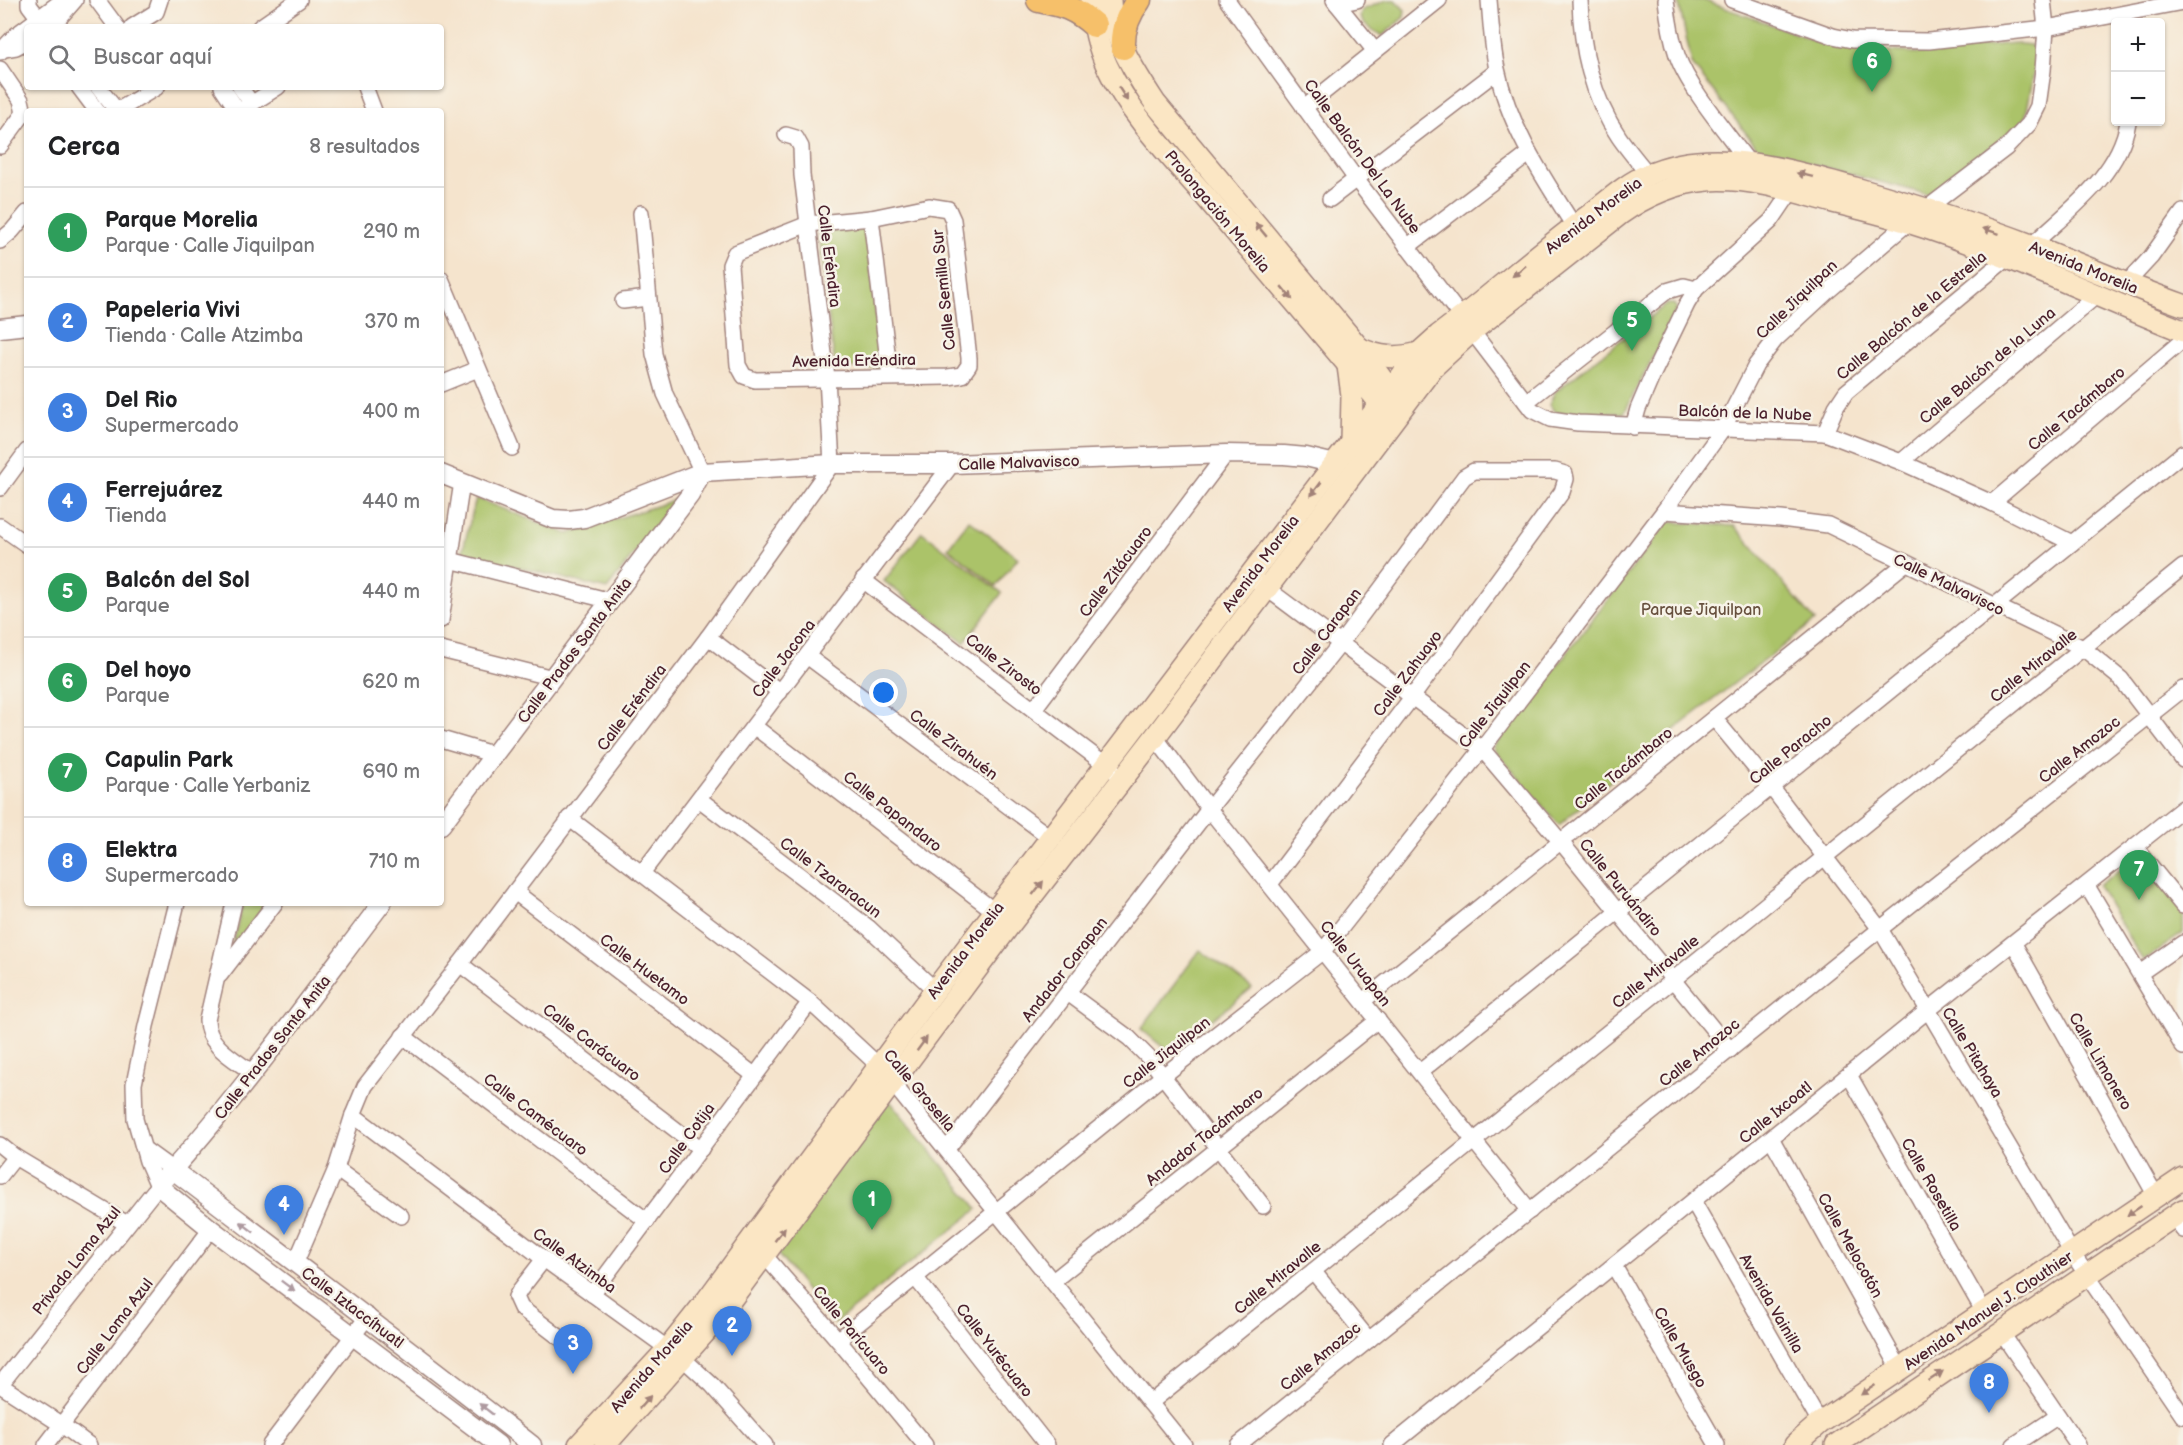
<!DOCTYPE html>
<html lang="es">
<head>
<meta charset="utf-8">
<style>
  :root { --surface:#fff; --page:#f6f6f6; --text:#202124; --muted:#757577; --line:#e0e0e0; --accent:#7c3aed }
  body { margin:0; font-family:"Balsamiq Sans",sans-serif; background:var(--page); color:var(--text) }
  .controls { position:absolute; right:18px; top:18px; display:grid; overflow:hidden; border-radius:6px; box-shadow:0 2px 4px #0004 }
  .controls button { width:54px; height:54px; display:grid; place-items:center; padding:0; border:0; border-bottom:2px solid var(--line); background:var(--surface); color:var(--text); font:30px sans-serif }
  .you { position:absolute; left:884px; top:693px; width:21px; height:21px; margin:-15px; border:4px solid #fff; border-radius:50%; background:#1a73e8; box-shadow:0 0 0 9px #1a73e833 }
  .badge { display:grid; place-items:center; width:39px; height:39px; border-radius:50%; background:var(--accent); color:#fff; font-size:20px; font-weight:700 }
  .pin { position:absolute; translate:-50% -50px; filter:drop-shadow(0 2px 3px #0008) }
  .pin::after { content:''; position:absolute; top:32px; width:21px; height:18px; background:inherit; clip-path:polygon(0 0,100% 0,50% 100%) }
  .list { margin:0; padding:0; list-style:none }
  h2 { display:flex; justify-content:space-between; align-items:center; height:78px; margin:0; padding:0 24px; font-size:26px }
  h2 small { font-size:20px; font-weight:400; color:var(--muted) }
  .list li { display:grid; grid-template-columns:39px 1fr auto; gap:18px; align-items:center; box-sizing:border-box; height:90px; padding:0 24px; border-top:2px solid var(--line) }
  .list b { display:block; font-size:22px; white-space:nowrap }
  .list p { margin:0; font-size:20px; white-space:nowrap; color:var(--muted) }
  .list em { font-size:20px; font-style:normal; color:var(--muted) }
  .icon { flex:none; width:33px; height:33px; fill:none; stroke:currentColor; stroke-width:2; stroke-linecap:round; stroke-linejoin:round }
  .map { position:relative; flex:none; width:2183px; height:1445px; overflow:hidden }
  .search { position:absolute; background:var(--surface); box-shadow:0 2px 4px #0004; left:24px; top:24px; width:420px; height:66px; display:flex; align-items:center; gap:15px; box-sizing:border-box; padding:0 21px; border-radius:6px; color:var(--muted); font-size:22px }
  .panel { position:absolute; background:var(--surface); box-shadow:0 2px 4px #0004; left:24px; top:108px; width:420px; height:798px; border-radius:6px }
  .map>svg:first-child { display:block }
  .green { fill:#abc369; stroke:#7a714a; stroke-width:1.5 }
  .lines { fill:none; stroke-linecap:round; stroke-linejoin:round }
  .minor-casing { stroke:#a0827c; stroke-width:18 }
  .tertiary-casing { stroke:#a0827c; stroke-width:21 }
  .secondary-casing { stroke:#a0827c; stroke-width:24 }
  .primary-casing { stroke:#a0827c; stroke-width:27 }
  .minor { stroke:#fff; stroke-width:15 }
  .tertiary { stroke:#fff; stroke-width:18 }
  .secondary { stroke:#fbe6c4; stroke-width:21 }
  .primary { stroke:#f6c06b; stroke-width:24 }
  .oneway { fill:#a28278 }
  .oneway2 { fill:#ae9aa0 }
  .labels { text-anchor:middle; stroke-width:5; stroke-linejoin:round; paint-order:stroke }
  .street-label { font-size:16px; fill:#4a1f2b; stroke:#f7f3e8 }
  .park-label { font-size:16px; fill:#67503e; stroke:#f7f3e8 }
</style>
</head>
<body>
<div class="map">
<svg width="2183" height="1445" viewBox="0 0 2183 1445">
  <rect width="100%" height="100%" fill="#f7f3e8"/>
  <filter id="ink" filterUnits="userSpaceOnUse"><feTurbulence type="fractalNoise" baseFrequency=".0167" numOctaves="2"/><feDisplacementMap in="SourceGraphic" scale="12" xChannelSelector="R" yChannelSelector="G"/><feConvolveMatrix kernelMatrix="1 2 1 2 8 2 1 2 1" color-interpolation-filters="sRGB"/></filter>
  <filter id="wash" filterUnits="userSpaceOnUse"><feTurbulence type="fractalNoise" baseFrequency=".008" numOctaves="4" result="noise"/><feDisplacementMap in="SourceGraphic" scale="24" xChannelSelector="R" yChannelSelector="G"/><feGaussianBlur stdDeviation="1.35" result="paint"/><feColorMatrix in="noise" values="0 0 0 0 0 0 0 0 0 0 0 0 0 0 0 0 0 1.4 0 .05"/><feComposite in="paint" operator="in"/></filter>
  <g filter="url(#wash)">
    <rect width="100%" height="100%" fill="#f5e4cd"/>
    <g class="green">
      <polygon points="1387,0 1395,0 1405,10 1404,17 1382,36 1364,24 1360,17 1362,10"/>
      <polygon points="1678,0 1703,0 1833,47 1918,53 2014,43 2031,45 2038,52 2025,120 1930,195 1759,150 1692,64"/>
      <polygon points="867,227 881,369 835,367 818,233"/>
      <polygon points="1667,304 1674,304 1677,310 1624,413 1556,413 1549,405 1555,392"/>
      <polygon points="476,498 568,534 675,500 607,589 462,553"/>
      <polygon points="969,520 1018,558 996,586 948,548"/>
      <polygon points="1668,522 1735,526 1815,621 1635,760 1559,825 1493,748"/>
      <polygon points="922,532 1002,593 964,643 884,581"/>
      <polygon points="2138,856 2183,913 2183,933 2143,961 2098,886"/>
      <polygon points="243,903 267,903 231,951"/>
      <polygon points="1200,950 1252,988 1170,1053 1141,1029"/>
      <polygon points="889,1100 978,1209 834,1324 776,1252"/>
    </g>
  </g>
  <g filter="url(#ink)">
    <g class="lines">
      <defs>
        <g id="minor">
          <polyline points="29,0 29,5 44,25"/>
          <polyline points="97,0 117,27"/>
          <polyline points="1227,0 1356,179 1532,410 1550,419 1578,423 1825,433 1901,462 1992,503 2072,543"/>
          <polyline points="1334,0 1375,51"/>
          <path d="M1489,0c2,23 3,46 8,69 12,58 46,108 77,157"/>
          <path d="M1580,0c1,47 12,98 39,137 9,13 19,25 29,37"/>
          <path d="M1666,0c2,18 5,37 11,55 11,33 51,79 72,108"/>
          <polyline points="1732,0 1833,36 1852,40 1929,41 2046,28 2183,2"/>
          <polyline points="1337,4 1357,0"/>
          <polyline points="45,27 61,16 75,0"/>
          <polyline points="132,27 156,12 160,0"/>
          <polyline points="260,27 299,0"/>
          <polyline points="4,49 16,47 27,41"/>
          <polyline points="0,52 16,35 63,0"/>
          <polyline points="0,69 21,100 24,113 0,146"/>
          <polyline points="79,87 97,111"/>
          <polyline points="98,87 117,111"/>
          <polyline points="222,87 238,111"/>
          <polyline points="240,87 252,104"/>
          <polyline points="365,87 374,111"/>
          <polyline points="1304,108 1439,0"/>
          <polyline points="117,111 157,87"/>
          <polyline points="240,111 278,87"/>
          <polyline points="1330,199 1497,71"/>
          <polygon points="929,206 948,209 953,220 969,358 969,365 962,375 948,377 755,380 744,376 738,365 730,265 735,253 808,224 871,218"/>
          <polyline points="641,213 654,354 665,394 702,472"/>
          <polyline points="871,218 890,377"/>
          <polyline points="0,241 12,231 27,213"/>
          <path d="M2032,245c37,-35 87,-70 96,-123"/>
          <polyline points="1407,247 1529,154"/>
          <polyline points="441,279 512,448"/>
          <polyline points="2126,284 2151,257 2183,212"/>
          <polyline points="623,301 648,298"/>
          <polyline points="441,384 478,369"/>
          <polyline points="1526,402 1667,291 1684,286 1696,289"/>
          <polyline points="1633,427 1638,409 1653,374 1687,304 1696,289 1771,221 1792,190"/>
          <polyline points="1825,433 1836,407 1846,392 2007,258"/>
          <polyline points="1901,462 2096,296"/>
          <polyline points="0,488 27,451"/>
          <polyline points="1992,503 2183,340"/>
          <polyline points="1664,511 1781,519 1828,525 2083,648 2121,679 2183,760"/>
          <polyline points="0,526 27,545"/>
          <polyline points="450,560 611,601"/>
          <polyline points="863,580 1114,771"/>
          <polyline points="1258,582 1482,749 1561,842 1730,1050"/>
          <polyline points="441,620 462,482"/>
          <polyline points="708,637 780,692"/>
          <polyline points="441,650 553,678"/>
          <polyline points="807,656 1051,838"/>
          <polyline points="1034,709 1226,454"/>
          <polyline points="1714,718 1771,787 1880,929 2072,1253 2183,1416"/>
          <polyline points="755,727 1002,917"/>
          <polyline points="1155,737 1209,809 1530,1211"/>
          <polyline points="441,739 495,755"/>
          <polyline points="699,799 869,928 935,990"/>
          <polyline points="569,818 810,1002 878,1065 1184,1445"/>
          <polyline points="2135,847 2183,906"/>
          <polyline points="642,873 952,464"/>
          <polyline points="2087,886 2183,1047"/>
          <polyline points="515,892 754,1075"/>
          <path d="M234,903l-27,117c0,26 27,39 46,53"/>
          <polyline points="2014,944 2156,1196"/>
          <polyline points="460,964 701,1149"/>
          <polyline points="2140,973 2183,943"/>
          <polyline points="220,975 275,903"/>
          <polyline points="1068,993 1129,1038 1149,1058 1263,1206"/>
          <polyline points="1363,1001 1906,563"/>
          <polyline points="403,1036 647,1221"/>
          <polyline points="1420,1072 2183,453"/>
          <polyline points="1849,1075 1984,1312"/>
          <polyline points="353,1115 544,1259 689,1364 712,1385 765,1445"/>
          <polyline points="1771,1138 1900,1369"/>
          <polyline points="0,1145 15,1157 127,1224"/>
          <polyline points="144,1149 173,1170"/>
          <polyline points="947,1149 1209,809 1340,644 1464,477 1474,471 1555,471 1565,474 1566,479 1562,492 1413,696 1270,884"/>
          <polyline points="336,1169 401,1216"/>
          <polyline points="0,1176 15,1157"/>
          <polyline points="1693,1201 1820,1423"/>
          <polyline points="2174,1216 2183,1230"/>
          <polyline points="758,1248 838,1340 925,1445"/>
          <polyline points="544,1259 520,1290 516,1297 521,1308 559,1337"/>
          <polyline points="295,1264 336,1169 353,1115 365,1086 460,964 708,637 832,464 827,378 802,175 801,147 796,138 786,135"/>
          <polyline points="1614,1266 1717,1445"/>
          <polyline points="1313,1271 1369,1340"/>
          <polyline points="915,1277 1047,1445"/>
          <polyline points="1053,1281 1378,1020"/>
          <polyline points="592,1294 810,1002"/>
          <polyline points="2001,1332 2078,1445"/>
          <polyline points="838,1340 1163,1076 1323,951 1482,749 1664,511 1723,429 1756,365 1775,340 1828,291 1909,222 2006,148 2029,124 2038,106 2043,70 2046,28 2043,0"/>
          <polyline points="0,1385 158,1186 147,1161 135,1119 134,1084 146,1026 177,903"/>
          <polyline points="0,1385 62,1425 89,1445"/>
          <polyline points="1150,1403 2183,567"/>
          <polyline points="46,1445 211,1229"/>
          <polyline points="270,1445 368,1316"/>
          <polyline points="1238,1445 1880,929 2183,689"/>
          <polyline points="1392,1445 1927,1011 2183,808"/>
          <polyline points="2014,1445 2058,1416"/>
        </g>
        <g id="tertiary">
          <polyline points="0,328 27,325"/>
          <polyline points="441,474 553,519 569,520 584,518 702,472 832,464 952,464 1226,454 1284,455 1306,457 1335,464"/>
          <polyline points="441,825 690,495 702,472"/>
          <path d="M382,903c-73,96 -143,194 -224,283l53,43 287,216"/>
          <path d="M173,1170c120,91 240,182 359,275"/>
        </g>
        <g id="secondary">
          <path d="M1091,0c2,23 6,45 16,66 22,48 65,92 99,131 58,69 117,137 174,206"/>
          <path d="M1110,0c1,36 26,74 45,103l204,245 31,42"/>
          <path d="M1359,348c21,10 38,11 60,5"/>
          <polyline points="1348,366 1352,395 1351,442"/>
          <path d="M579,1445l89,-96 39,-49 228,-310 484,-637 20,-18c52,-39 100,-83 152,-121 18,-14 35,-30 56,-39 65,-30 142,-5 208,13 60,17 118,35 176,57 51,20 101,42 152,60"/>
          <path d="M605,1445l110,-124 296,-398 144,-186 278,-370 39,-36 148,-117c25,-18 57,-32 88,-34 43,-3 85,11 125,22 25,6 50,12 75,20 94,29 184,73 275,109"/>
          <polyline points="1795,1445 1820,1423 2183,1178"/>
          <polyline points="1836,1445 2183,1210"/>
        </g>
        <g id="primary">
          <path d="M1039,0c25,5 36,8 55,25"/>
          <path d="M1123,47c-1,-17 6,-34 16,-47"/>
        </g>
      </defs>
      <use href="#minor" class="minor-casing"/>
      <use href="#tertiary" class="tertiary-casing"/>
      <use href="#secondary" class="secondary-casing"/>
      <use href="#primary" class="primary-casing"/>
      <use href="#minor" class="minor"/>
      <use href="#tertiary" class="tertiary"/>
      <use href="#secondary" class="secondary"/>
      <use href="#primary" class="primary"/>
    </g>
    <defs><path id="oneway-solid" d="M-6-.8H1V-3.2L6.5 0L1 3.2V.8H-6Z" transform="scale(1.5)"/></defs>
    <g class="oneway">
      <use href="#oneway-solid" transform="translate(1123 94) rotate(57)"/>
      <use href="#oneway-solid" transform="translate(1805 175) rotate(-166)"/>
      <use href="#oneway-solid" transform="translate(1261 230) rotate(-130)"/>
      <use href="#oneway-solid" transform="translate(1991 231) rotate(-161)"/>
      <use href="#oneway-solid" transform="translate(1519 271) rotate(141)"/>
      <use href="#oneway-solid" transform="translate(1287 293) rotate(50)"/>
      <use href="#oneway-solid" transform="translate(1316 489) rotate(127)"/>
      <use href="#oneway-solid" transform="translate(1038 888) rotate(-52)"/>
      <use href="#oneway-solid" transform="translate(922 1044) rotate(-54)"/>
      <use href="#oneway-solid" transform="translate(2134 1211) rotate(146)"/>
      <use href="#oneway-solid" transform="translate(780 1234) rotate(-53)"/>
      <use href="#oneway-solid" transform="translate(1936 1376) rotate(-34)"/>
      <use href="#oneway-solid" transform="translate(1868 1390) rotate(146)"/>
      <use href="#oneway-solid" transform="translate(645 1402) rotate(-48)"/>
    </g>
    <g class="oneway2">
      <use href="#oneway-solid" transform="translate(247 1227) rotate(-142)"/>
      <use href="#oneway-solid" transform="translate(288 1286) rotate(37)"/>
      <use href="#oneway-solid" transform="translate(486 1409) rotate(-142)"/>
    </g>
  </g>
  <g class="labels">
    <g class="street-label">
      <text transform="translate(1363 156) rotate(54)" y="6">Calle Balcón Del La Nube</text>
      <text transform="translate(1218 211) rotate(50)" y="6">Prolongación Morelia</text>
      <text transform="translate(1593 215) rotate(-37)" y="6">Avenida Morelia</text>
      <text transform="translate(830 256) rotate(83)" y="6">Calle Eréndira</text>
      <text transform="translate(2084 267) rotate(22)" y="6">Avenida Morelia</text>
      <text transform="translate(943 290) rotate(-96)" y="6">Calle Semilla Sur</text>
      <text transform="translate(1796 299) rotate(-44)" y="6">Calle Jiquilpan</text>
      <text transform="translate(1911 315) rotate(-40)" y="6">Calle Balcón de la Estrella</text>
      <text transform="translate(854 360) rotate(-1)" y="6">Avenida Eréndira</text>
      <text transform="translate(1987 365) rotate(-40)" y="6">Calle Balcón de la Luna</text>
      <text transform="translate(2076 408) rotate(-40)" y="6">Calle Tacámbaro</text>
      <text transform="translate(1745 412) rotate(2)" y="6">Balcón de la Nube</text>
      <text transform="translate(1019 462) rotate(-2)" y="6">Calle Malvavisco</text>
      <text transform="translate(1260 563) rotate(-53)" y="6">Avenida Morelia</text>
      <text transform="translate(1115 571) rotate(-53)" y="6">Calle Zitácuaro</text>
      <text transform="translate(1949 584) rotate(26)" y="6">Calle Malvavisco</text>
      <text transform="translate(1326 631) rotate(-53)" y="6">Calle Carapan</text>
      <text transform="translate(574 650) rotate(-53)" y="6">Calle Prados Santa Anita</text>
      <text transform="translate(783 658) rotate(-53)" y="6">Calle Jacona</text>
      <text transform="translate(1004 664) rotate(37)" y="6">Calle Zirosto</text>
      <text transform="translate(2033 665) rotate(-39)" y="6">Calle Miravalle</text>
      <text transform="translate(1407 673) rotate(-53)" y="6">Calle Zahuayo</text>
      <text transform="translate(1494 704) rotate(-52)" y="6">Calle Jiquilpan</text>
      <text transform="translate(631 707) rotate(-53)" y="6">Calle Eréndira</text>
      <text transform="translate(954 744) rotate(37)" y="6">Calle Zirahuén</text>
      <text transform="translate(1790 749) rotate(-39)" y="6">Calle Paracho</text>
      <text transform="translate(2079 749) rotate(-38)" y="6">Calle Amozoc</text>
      <text transform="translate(1623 768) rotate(-39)" y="6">Calle Tacámbaro</text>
      <text transform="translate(893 811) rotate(38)" y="6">Calle Papandaro</text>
      <text transform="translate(831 877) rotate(37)" y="6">Calle Tzararacun</text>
      <text transform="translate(1621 887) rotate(51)" y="6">Calle Puruándiro</text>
      <text transform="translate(965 950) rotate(-53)" y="6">Avenida Morelia</text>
      <text transform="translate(1356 963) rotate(52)" y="6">Calle Uruapan</text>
      <text transform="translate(645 969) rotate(37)" y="6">Calle Huetamo</text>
      <text transform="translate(1064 969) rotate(-52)" y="6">Andador Carapan</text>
      <text transform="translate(1655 971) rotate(-39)" y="6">Calle Miravalle</text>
      <text transform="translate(592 1042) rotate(37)" y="6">Calle Carácuaro</text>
      <text transform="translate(272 1047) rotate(-52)" y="6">Calle Prados Santa Anita</text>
      <text transform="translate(1166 1052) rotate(-38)" y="6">Calle Jiquilpan</text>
      <text transform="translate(1699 1052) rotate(-39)" y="6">Calle Amozoc</text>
      <text transform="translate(1973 1052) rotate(59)" y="6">Calle Pitahaya</text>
      <text transform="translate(2101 1061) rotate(60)" y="6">Calle Limonero</text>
      <text transform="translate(920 1090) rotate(50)" y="6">Calle Grosella</text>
      <text transform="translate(1775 1112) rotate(-39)" y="6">Calle Ixcoatl</text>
      <text transform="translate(536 1114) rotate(37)" y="6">Calle Camécuaro</text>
      <text transform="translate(1204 1136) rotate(-39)" y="6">Andador Tacámbaro</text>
      <text transform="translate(686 1138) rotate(-54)" y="6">Calle Cotija</text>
      <text transform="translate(1932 1184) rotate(60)" y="6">Calle Rosetilla</text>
      <text transform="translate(1851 1245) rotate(61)" y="6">Calle Melocotón</text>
      <text transform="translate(76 1260) rotate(-52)" y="6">Privada Loma Azul</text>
      <text transform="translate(575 1260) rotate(36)" y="6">Calle Atzimba</text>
      <text transform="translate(1277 1277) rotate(-39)" y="6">Calle Miravalle</text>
      <text transform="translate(1772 1303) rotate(60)" y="6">Avenida Vainilla</text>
      <text transform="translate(353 1307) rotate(37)" y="6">Calle Iztaccíhuatl</text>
      <text transform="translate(1988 1310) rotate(-34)" y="6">Avenida Manuel J. Clouthier</text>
      <text transform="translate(114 1326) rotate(-53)" y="6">Calle Loma Azul</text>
      <text transform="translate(852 1330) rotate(50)" y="6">Calle Parícuaro</text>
      <text transform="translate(1681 1347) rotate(60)" y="6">Calle Musgo</text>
      <text transform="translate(995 1350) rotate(52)" y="6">Calle Yurécuaro</text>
      <text transform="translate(1320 1356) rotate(-39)" y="6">Calle Amozoc</text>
      <text transform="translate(651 1366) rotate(-49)" y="6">Avenida Morelia</text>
    </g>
    <g class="park-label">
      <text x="1701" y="615">Parque Jiquilpan</text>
    </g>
  </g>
</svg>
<div class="controls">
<button>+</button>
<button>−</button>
</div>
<div class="you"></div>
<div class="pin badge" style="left:872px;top:1230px;background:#2e9e5b">1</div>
<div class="pin badge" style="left:732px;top:1356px;background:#3f7fe0">2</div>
<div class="pin badge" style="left:573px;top:1374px;background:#3f7fe0">3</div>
<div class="pin badge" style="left:284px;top:1235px;background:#3f7fe0">4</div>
<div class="pin badge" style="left:1632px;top:351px;background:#2e9e5b">5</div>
<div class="pin badge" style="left:1872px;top:92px;background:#2e9e5b">6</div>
<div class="pin badge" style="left:2139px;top:900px;background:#2e9e5b">7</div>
<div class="pin badge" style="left:1989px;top:1413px;background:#3f7fe0">8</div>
<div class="search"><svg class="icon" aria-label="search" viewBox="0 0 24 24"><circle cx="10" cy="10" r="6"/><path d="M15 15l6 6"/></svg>Buscar aquí</div>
<section class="panel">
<h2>Cerca<small>8 resultados</small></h2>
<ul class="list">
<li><span class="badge" style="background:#2e9e5b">1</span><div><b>Parque Morelia</b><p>Parque · Calle Jiquilpan</p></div><em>290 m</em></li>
<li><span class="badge" style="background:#3f7fe0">2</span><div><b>Papeleria Vivi</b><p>Tienda · Calle Atzimba</p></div><em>370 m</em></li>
<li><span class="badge" style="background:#3f7fe0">3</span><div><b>Del Rio</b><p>Supermercado</p></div><em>400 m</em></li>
<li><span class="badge" style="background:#3f7fe0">4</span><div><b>Ferrejuárez</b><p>Tienda</p></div><em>440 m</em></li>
<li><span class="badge" style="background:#2e9e5b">5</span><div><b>Balcón del Sol</b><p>Parque</p></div><em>440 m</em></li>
<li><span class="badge" style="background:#2e9e5b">6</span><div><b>Del hoyo</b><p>Parque</p></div><em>620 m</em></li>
<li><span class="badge" style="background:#2e9e5b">7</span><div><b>Capulin Park</b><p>Parque · Calle Yerbaniz</p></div><em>690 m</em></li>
<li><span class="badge" style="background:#3f7fe0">8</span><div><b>Elektra</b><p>Supermercado</p></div><em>710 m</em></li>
</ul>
</section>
</div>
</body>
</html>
